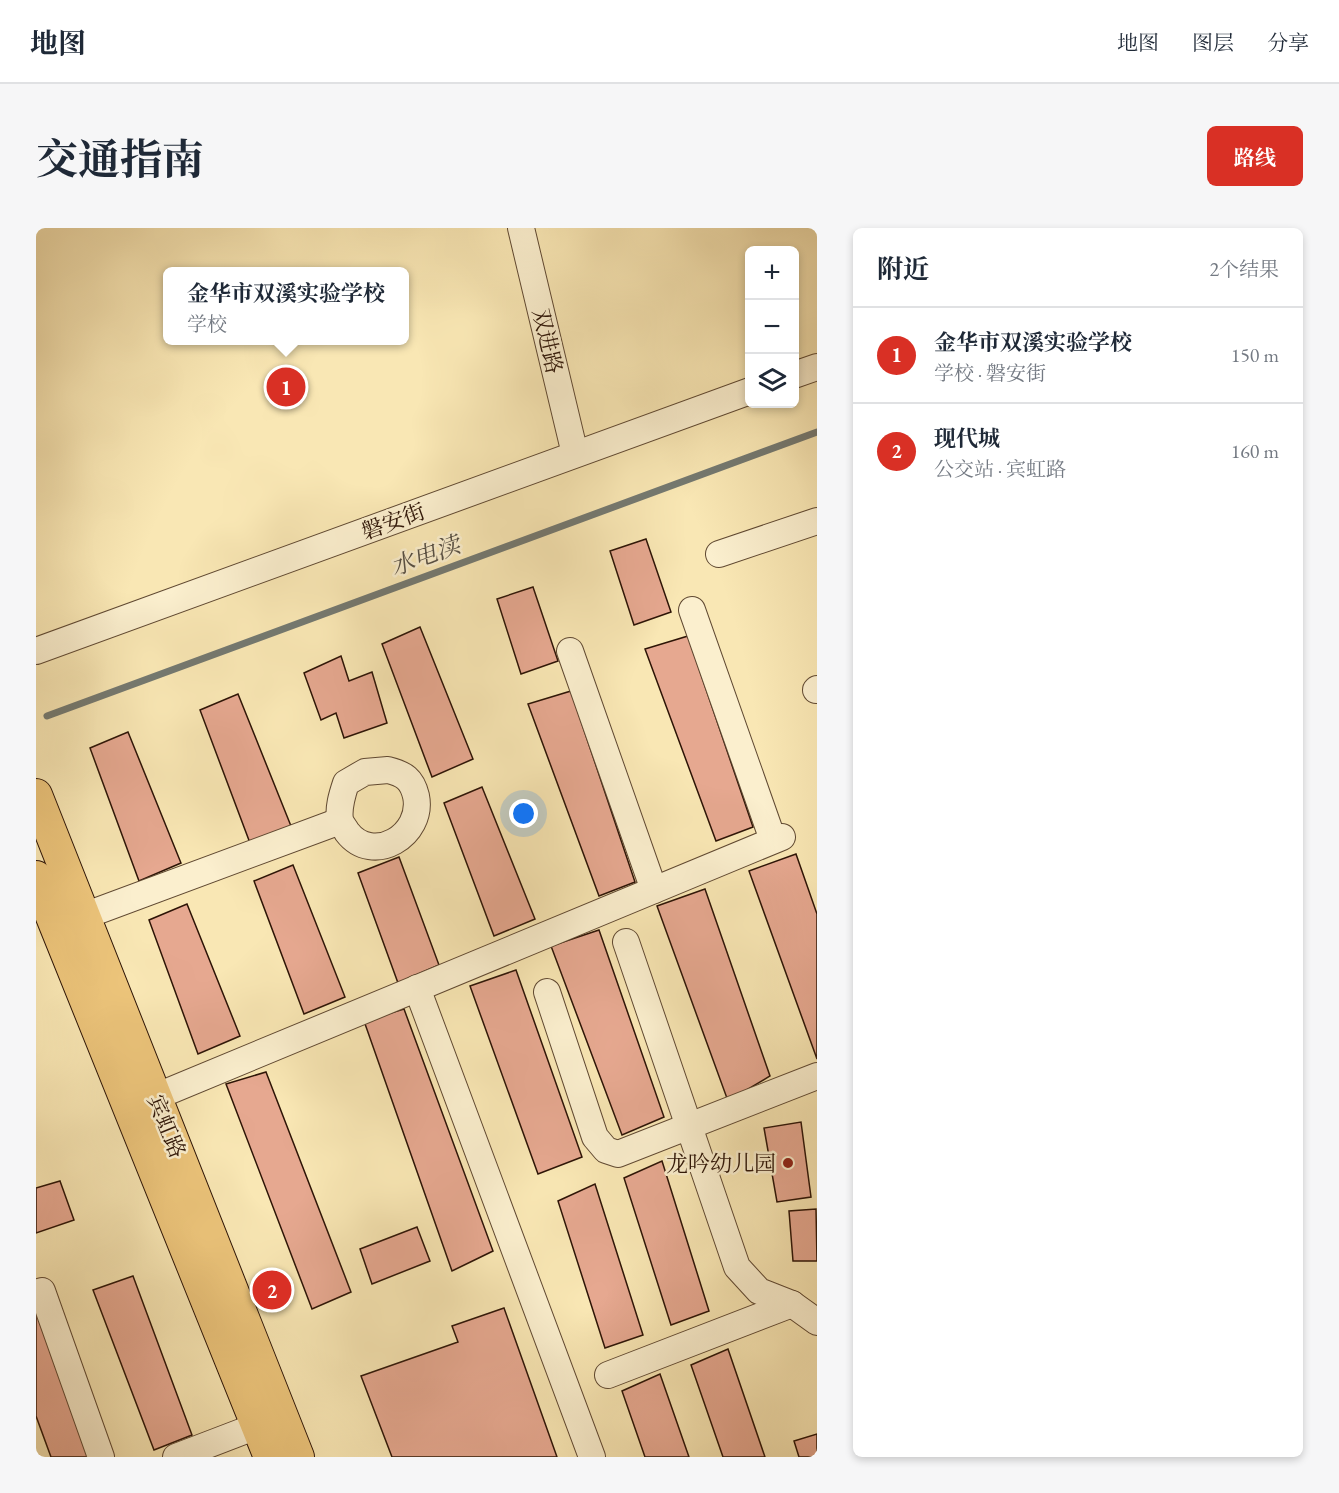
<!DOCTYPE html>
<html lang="zh">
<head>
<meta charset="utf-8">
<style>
  :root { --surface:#fff; --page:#f6f6f7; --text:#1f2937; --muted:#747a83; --line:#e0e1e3; --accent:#d93025 }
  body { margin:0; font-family:"EB Garamond","Noto Serif SC",serif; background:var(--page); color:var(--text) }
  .controls { position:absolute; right:18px; top:18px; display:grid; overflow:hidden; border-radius:9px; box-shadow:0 3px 9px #0003 }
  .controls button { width:54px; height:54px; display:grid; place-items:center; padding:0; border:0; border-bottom:2px solid var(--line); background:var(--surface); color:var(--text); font:30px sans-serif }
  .you { position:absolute; left:488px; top:586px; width:21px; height:21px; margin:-15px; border:4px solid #fff; border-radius:50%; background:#1a73e8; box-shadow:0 0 0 9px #1a73e833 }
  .badge { display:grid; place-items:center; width:39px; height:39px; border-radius:50%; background:var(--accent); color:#fff; font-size:20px; font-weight:700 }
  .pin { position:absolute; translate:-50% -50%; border:3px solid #fff; box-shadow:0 2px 6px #0006 }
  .popup { position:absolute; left:127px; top:39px; width:246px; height:78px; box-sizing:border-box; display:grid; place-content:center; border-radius:9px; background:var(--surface); filter:drop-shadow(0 2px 4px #0005); font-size:20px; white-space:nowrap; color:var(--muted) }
  .popup b { font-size:22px; color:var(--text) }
  .popup::after { content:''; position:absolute; left:50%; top:100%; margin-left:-12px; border:12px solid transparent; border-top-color:var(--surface) }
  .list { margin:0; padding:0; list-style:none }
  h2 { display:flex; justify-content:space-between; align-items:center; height:78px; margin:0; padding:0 24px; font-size:26px }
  h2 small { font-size:20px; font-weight:400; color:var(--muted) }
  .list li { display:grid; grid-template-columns:39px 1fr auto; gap:18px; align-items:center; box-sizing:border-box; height:96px; padding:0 24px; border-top:2px solid var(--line) }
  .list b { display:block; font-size:22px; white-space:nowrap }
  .list p { margin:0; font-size:20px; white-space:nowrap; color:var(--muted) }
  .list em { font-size:20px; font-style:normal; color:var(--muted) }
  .icon { flex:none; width:33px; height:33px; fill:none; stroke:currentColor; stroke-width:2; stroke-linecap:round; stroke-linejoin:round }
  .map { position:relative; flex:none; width:781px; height:1229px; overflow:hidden; border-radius:9px }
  header { display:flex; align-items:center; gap:36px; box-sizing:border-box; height:84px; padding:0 30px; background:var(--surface); border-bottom:2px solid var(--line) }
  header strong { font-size:28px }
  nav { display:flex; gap:33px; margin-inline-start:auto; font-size:21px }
  .intro { display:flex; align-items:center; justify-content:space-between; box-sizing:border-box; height:144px; padding:0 36px }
  h1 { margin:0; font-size:42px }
  .button { padding:15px 27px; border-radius:9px; background:var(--accent); color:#fff; font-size:21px; font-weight:700 }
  main { display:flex; gap:36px; padding:0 36px }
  aside { flex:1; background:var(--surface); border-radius:9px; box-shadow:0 3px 9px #0003 }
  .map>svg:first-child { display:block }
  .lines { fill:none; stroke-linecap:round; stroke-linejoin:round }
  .stream { stroke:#747971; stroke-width:7 }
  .building { fill:#e6a890; stroke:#2d1406; stroke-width:1.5 }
  .minor-casing { stroke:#604932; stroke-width:28 }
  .major-casing { stroke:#2d1406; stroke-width:34 }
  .minor { stroke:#fbefce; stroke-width:26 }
  .major { stroke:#ecc47a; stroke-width:32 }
  .poi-dot { fill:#8f2418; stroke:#fbefce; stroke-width:2 }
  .labels { text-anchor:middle; stroke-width:5; stroke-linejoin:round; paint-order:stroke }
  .street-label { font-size:22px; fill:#2d1406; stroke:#fbefce }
  .poi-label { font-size:22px; fill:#2d1406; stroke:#fbefce; text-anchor:end }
  .water-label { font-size:24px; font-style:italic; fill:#564f44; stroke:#fbefce }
</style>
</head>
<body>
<header>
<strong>地图</strong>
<nav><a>地图</a><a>图层</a><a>分享</a></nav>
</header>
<div class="intro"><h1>交通指南</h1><a class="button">路线</a></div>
<main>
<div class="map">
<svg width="781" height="1229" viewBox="0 0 781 1229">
  <rect width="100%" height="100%" fill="#f9e7b4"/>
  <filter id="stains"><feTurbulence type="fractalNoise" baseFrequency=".00333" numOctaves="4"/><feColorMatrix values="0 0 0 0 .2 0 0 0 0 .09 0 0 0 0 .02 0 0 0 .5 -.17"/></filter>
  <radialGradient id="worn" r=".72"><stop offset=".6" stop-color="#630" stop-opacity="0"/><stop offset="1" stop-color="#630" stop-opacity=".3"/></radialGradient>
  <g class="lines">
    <polyline class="stream" points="11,488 781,204"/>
  </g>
  <g class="building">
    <polygon points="610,311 635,384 598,397 574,323"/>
    <polygon points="497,359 522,433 485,446 461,371"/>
    <polygon points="384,399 437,531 396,549 346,416"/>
    <polygon points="652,408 717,599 680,613 609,421"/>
    <polygon points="305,428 313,453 336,444 351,495 308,510 300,485 285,492 268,445"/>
    <polygon points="535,463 599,654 563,668 492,476"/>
    <polygon points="202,466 255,598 214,615 164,482"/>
    <polygon points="92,504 145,635 103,653 54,520"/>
    <polygon points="446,559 499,691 458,708 408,575"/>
    <polygon points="760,626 781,686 781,831 713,643"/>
    <polygon points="363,629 403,737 362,755 322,645"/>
    <polygon points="257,637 309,769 268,786 218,653"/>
    <polygon points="669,661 734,848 692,873 621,678"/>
    <polygon points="151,676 204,808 162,826 113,692"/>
    <polygon points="563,702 628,889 586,907 515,718"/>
    <polygon points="480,742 546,929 502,946 434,758"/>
    <polygon points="368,781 457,1023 416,1043 328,793"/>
    <polygon points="230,844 315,1064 276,1081 190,856"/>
    <polygon points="765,894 775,969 741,974 728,900"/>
    <polygon points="626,933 673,1083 635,1097 588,950"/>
    <polygon points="24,953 38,992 0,1005 0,960"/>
    <polygon points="559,956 607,1107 569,1120 522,973"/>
    <polygon points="780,981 781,1033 757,1033 753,983"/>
    <polygon points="381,999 394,1033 336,1056 324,1021"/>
    <polygon points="97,1048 156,1207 118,1222 57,1062"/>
    <polygon points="468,1080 521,1229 356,1229 325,1148 422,1114 416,1098"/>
    <polygon points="0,1082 60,1229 15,1229 0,1188"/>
    <polygon points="692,1121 729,1229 687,1229 655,1137"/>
    <polygon points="624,1146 653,1229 609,1229 586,1163"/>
    <polygon points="781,1206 781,1229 763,1229 758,1213"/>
  </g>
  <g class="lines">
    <defs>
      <g id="minor">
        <polyline points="485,0 539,226"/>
        <polyline points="758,147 781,139"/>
        <polyline points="683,326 781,293"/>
        <polyline points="656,382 737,612"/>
        <polyline points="0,423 714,163"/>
        <polyline points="534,423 618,662"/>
        <polyline points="780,462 781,461"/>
        <path d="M352,542c16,4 24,9 28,26 8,39 -43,70 -69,36 -2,-4 -6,-8 -7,-12 -2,-12 2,-25 6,-37l19,-11z"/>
        <polyline points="48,688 304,593"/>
        <polyline points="590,714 701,1039 723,1063 756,1076 781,1094"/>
        <polyline points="381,760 556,1229"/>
        <polyline points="511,764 559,909 570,922 582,926 781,848"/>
        <polyline points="119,869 746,609"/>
        <polyline points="0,1065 6,1063 65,1229"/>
        <polyline points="572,1147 756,1076"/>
        <polyline points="140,1229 221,1198"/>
      </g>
      <g id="major">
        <polyline points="0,567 262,1229"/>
        <polyline points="0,649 234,1229"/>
      </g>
    </defs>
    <use href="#minor" class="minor-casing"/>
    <use href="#major" class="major-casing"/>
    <use href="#minor" class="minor"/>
    <use href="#major" class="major"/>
  </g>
  <circle class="poi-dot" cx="752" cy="935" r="6"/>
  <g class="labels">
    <g class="street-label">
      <text transform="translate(512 113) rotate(77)" y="8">双进路</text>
      <text transform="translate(357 293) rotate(-20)" y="8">磐安街</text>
      <text transform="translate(131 898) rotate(68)" y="8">宾虹路</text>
    </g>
    <g class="poi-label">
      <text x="740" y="943">龙吟幼儿园</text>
    </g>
    <g class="water-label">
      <text transform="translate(389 328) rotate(-20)" y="8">水电渎</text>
    </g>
  </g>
  <rect width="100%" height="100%" filter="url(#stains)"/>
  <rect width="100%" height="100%" fill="url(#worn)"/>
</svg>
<div class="controls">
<button>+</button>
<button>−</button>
<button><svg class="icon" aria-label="layers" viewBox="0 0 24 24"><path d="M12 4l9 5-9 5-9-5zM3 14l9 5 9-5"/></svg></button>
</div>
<div class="you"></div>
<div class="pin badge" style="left:250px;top:159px">1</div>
<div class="popup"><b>金华市双溪实验学校</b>学校</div>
<div class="pin badge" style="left:236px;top:1062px">2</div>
</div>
<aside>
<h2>附近<small>2个结果</small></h2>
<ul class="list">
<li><span class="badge">1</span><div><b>金华市双溪实验学校</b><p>学校 · 磐安街</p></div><em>150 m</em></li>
<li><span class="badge">2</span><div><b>现代城</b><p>公交站 · 宾虹路</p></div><em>160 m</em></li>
</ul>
</aside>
</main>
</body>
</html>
